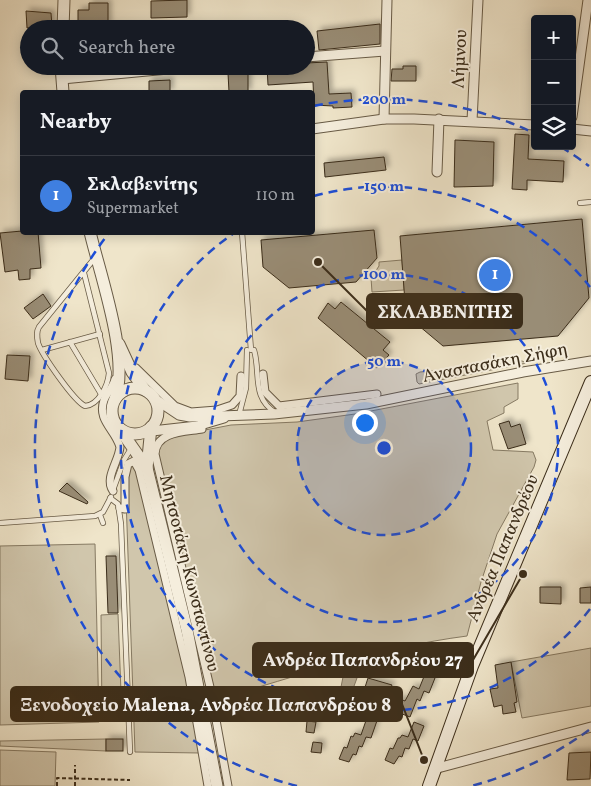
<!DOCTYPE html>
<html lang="en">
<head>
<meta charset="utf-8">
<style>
  :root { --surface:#171b24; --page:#20242c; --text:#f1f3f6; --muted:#9ea1a6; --line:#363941; --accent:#b45309 }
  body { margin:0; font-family:Vollkorn,serif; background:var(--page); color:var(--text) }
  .controls { position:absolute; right:15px; top:15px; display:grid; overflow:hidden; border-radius:5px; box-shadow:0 2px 12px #0003 }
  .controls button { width:45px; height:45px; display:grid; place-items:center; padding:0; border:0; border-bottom:1px solid var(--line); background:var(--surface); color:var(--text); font:25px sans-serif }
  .you { position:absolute; left:364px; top:422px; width:18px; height:18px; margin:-12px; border:4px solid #fff; border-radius:50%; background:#1a73e8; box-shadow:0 0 0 8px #1a73e833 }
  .badge { display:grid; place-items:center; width:32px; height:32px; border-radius:50%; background:var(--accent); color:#fff; font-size:16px; font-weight:700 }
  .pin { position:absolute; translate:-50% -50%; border:2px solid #fff; box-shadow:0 1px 5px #0006 }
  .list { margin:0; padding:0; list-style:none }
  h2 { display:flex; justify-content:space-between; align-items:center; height:65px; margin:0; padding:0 20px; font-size:21px }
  h2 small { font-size:16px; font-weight:400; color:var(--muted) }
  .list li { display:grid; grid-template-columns:32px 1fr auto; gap:15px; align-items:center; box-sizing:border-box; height:80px; padding:0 20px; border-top:1px solid var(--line) }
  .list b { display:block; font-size:19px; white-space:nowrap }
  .list p { margin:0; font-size:16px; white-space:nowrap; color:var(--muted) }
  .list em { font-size:16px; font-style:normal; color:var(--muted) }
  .icon { flex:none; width:28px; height:28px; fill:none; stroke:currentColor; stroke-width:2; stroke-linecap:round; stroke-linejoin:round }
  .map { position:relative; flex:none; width:591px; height:786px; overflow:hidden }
  .search { position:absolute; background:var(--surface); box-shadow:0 2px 12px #0003; left:20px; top:20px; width:295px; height:55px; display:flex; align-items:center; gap:12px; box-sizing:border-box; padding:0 18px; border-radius:28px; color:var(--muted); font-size:19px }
  .panel { position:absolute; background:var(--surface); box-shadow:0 2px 12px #0003; left:20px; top:90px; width:295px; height:145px; border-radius:5px }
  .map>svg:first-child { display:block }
  .green { fill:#d0c6ac; stroke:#867a63 }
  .water { fill:#b2a68e; stroke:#827660 }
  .building { fill:#998d76; stroke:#3b2d1a; filter:url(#shadow) }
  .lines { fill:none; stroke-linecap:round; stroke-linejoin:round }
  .service-casing { stroke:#685b46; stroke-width:6 }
  .pedestrian-casing { stroke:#685b46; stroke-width:9 }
  .minor-casing { stroke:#685b46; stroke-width:11 }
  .tertiary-casing { stroke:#685b46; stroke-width:13 }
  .secondary-casing { stroke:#3b2d1a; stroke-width:14 }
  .path { stroke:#3b2d1a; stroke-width:2; stroke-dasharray:4 2.5; stroke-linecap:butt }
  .service { stroke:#f5eedd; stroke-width:4.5 }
  .pedestrian { stroke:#f5eedd; stroke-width:7 }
  .minor { stroke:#f5eedd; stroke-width:9 }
  .tertiary { stroke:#f5eedd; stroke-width:11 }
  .secondary { stroke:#f5eedd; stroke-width:12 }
  .ring { fill:none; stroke:#1d4ed8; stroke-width:2.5; stroke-dasharray:9 6 }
  .labels { text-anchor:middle; stroke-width:4; stroke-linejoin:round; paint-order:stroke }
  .street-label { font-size:18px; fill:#3b2d1a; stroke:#f5eedd }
  .centre { fill:#1d4ed8; stroke:#f5eedd; stroke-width:2.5 }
  .ring-label { font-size:15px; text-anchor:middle; font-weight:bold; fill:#1d4ed8; stroke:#f5eedd; stroke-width:4; stroke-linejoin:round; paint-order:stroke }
  .leader { fill:none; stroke:#3b2d1a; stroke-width:2 }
  .callout-dot { fill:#3b2d1a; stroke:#f5eedd; stroke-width:2 }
  .callout { fill:#3b2d1a; stroke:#3b2d1a; stroke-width:2 }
  .callout-label { font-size:19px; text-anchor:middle; font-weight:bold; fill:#fff }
</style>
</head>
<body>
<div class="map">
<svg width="591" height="786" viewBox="0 0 591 786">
  <defs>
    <filter id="shadow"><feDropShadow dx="3.5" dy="-3.5" stdDeviation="2.5" flood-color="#0004"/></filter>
  </defs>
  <rect width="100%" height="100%" fill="#efe5ca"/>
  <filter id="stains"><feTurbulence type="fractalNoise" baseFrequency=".004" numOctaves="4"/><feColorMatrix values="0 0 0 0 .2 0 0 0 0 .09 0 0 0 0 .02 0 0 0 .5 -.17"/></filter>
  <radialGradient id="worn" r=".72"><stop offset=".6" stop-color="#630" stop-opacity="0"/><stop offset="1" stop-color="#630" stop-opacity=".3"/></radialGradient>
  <g class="green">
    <polygon points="402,260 404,290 372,292 371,278 379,266 379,262"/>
    <polygon points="522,361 527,363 419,384 417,382 416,374 420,372 490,366"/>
    <path d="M518,383v16l-14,8v6l-17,8 6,29 40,2 3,8 -2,7 -37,67 -16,48 -14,54c-86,11 -169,40 -252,64l-58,-243 1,-12 16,-9 57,-11 66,-3 58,-8z"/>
    <polygon points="131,462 134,462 187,678 200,753 135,752 126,498 126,479"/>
    <polygon points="95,544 99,722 0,725 0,546"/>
    <polygon points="118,614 122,719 102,718 101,615"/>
    <polygon points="591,648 591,706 522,718 511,662"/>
    <polygon points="106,739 106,751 0,746 0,741"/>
    <polygon points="0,750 56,752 55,786 0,786"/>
  </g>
  <polygon class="water" points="350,676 357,678 347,705 338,702 343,677"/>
  <g class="building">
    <polygon points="187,0 187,17 151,18 151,1"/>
    <polygon points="89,3 108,3 108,26 78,26 78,10 89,10"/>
    <polygon points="26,11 51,13 52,26 27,28"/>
    <polygon points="380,24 380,44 319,50 317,31"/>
    <polygon points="327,62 329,94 351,93 352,107 333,108 333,106 314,105 313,82 268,85 267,66 306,66 306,63"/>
    <polygon points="403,66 416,66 416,81 391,81 392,69 403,69"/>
    <polygon points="228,73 248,73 248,92 229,92"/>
    <polygon points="170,80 170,92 149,92 149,81"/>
    <polygon points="515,134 529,135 528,159 564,161 563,182 527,180 527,190 512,189"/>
    <polygon points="455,140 494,142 493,186 454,187"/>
    <polygon points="384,157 386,170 325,177 324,163"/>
    <polygon points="582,219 589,298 558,336 443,346 406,315 400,236"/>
    <polygon points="374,230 377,258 356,282 289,288 263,267 261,240"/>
    <polygon points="22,231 38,232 41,268 30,269 30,279 19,280 18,270 5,272 0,233"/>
    <polygon points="43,294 51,306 33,319 24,308"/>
    <polygon points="341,302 390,342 383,350 389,355 377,368 318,318 328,303 335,309"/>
    <polygon points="7,355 30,356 28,381 5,379"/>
    <polygon points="509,421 511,427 520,424 526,444 508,449 499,424"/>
    <polygon points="67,483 88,502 87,504 59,491"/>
    <polygon points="106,556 116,556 118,613 108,613"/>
    <polygon points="540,587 561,587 561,604 540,603"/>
    <polygon points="591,587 591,603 580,603 580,588"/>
    <polygon points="511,662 517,702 514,703 516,712 503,714 502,705 494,707 490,689 498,688 495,665"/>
    <polygon points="425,674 435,678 429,693 424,691 420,701 417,699 410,717 384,707 382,713 380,712 371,738 366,737 362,747 359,746 356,755 353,754 349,762 339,759 344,747 347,748 351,736 353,737 355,733 361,735 370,709 359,706 368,678 392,685 388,694 405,701 413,686 419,689"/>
    <polygon points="307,721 316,722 314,733 306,732"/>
    <polygon points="414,722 424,726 418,741 413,739 409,749 405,748 402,757 399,756 394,764 385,760 390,748 393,749 398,738 400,738 402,735 408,737"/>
    <rect x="106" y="739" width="17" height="12"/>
    <polygon points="313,742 322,743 321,753 311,752"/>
    <polygon points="591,752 590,779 567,780 569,753"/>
  </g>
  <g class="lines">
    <defs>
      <g id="service">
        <polyline points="580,203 591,202"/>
        <polyline points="242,232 251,350"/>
        <path d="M84,273l25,100c-1,12 -10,32 -24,33 -11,-5 -43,-51 -47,-63 -1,-6 -2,-11 1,-16l55,-68"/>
        <polyline points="70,342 101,394"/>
        <polyline points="42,350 100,334"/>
        <path d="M254,350c7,23 -3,48 22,63"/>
        <polyline points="239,415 246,388 247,350"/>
        <polyline points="113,490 124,460 132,447"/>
        <polyline points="110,498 118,504 121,524 130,752"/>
        <polyline points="100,515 103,523"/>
        <polyline points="0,523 95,516 103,512 111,497"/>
      </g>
      <g id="pedestrian">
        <polyline points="136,368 175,406 191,412 217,410 232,405 240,396 241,376"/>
        <polyline points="263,374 265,392 279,406 377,394"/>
        <path d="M201,412l1,17c-17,3 -46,2 -47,25l55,233 18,99"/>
        <path d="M113,491c-9,-13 6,-30 7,-44 -5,-18 -23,-26 -16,-47 3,-7 9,-13 11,-21"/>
        <polyline points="120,508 125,509 125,477 128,464 134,461 139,470 189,677 208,786"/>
      </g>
      <g id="minor">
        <polyline points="306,57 385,51"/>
        <polyline points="62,79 200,66"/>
        <polyline points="572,117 588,0"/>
        <polyline points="384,119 387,0"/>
        <polyline points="472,121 478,0"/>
        <polyline points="312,129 384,119 414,119 535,125"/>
        <polyline points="572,129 591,131"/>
        <polyline points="437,172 439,119"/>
        <polyline points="155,399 179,415 190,417 274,414 366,404 523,372 591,361"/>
        <polyline points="143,432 197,426 224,418"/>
        <polyline points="434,769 591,727"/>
      </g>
      <g id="tertiary">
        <polyline points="63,29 64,0"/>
        <polyline points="61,66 63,92"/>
        <path d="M90,232c10,43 40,126 25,167"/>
        <polyline points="119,344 132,372 145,390"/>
        <circle cx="135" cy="411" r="23"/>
        <polyline points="119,428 147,468 187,630 217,786"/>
        <polyline points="147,468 151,427"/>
      </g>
      <polyline id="secondary" points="429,786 472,666 591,382"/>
    </defs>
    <use href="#service" class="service-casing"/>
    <use href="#pedestrian" class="pedestrian-casing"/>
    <use href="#minor" class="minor-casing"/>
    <use href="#tertiary" class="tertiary-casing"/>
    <use href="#secondary" class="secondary-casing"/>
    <g class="path">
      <polyline points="57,786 57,778 130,780"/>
      <polyline points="75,786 75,765"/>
    </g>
    <use href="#service" class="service"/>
    <use href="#pedestrian" class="pedestrian"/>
    <use href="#minor" class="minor"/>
    <use href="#tertiary" class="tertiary"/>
    <use href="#secondary" class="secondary"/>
  </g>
  <circle cx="384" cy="448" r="87" fill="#1d4ed8" fill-opacity=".12"/>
  <g class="ring">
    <circle cx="384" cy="448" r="87"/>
    <circle cx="384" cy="448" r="174"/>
    <path d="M590 609A262 262 0 1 1 234 233M314 196A262 262 0 0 1 590 287"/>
    <path d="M589 730A349 349 0 0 1 471 786M297 786A349 349 0 0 1 109 233M314 106A349 349 0 0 1 534 133M561 147A349 349 0 0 1 589 166"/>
  </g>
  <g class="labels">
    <g class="street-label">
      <text transform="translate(459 59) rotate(-87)" y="6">Λήμνου</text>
      <text transform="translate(495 362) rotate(-11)" y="6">Αναστασάκη Σήφη</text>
      <text transform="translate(502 548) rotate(-67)" y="6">Ανδρέα Παπανδρέου</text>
      <text transform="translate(190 573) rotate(76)" y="6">Μητσοτάκη Κωνσταντίνου</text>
    </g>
  </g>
  <circle cx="384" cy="448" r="8" class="centre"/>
  <g class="ring-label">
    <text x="384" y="104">200 m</text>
    <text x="384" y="191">150 m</text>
    <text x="384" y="279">100 m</text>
    <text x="384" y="366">50 m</text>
  </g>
  <path class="leader" d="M318 262L367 311M523 574L473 660M424 760L402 704"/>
  <g class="callout-dot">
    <circle cx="318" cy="262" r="5"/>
    <circle cx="523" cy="574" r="5"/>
    <circle cx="424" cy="760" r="5"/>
  </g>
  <g class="callout">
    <rect x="367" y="294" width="155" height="34" rx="5"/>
    <rect x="253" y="643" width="220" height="34" rx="5"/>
    <rect x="11" y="687" width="391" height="34" rx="5"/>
  </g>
  <g class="callout-label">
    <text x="445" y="318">ΣΚΛΑΒΕΝΙΤΗΣ</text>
    <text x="363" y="666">Ανδρέα Παπανδρέου 27</text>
    <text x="206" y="711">Ξενοδοχείο Malena, Ανδρέα Παπανδρέου 8</text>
  </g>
  <rect width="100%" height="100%" filter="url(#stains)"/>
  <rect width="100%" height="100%" fill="url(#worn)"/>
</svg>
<div class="controls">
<button>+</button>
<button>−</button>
<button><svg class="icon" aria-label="layers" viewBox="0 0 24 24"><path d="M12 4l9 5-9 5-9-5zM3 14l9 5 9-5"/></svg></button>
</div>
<div class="you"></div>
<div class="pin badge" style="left:495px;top:275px;background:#3f7fe0">1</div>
<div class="search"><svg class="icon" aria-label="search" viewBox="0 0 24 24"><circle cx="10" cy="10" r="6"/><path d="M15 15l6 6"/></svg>Search here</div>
<section class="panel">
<h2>Nearby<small></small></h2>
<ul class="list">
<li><span class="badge" style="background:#3f7fe0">1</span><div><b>Σκλαβενίτης</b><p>Supermarket</p></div><em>110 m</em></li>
</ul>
</section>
</div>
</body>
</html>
